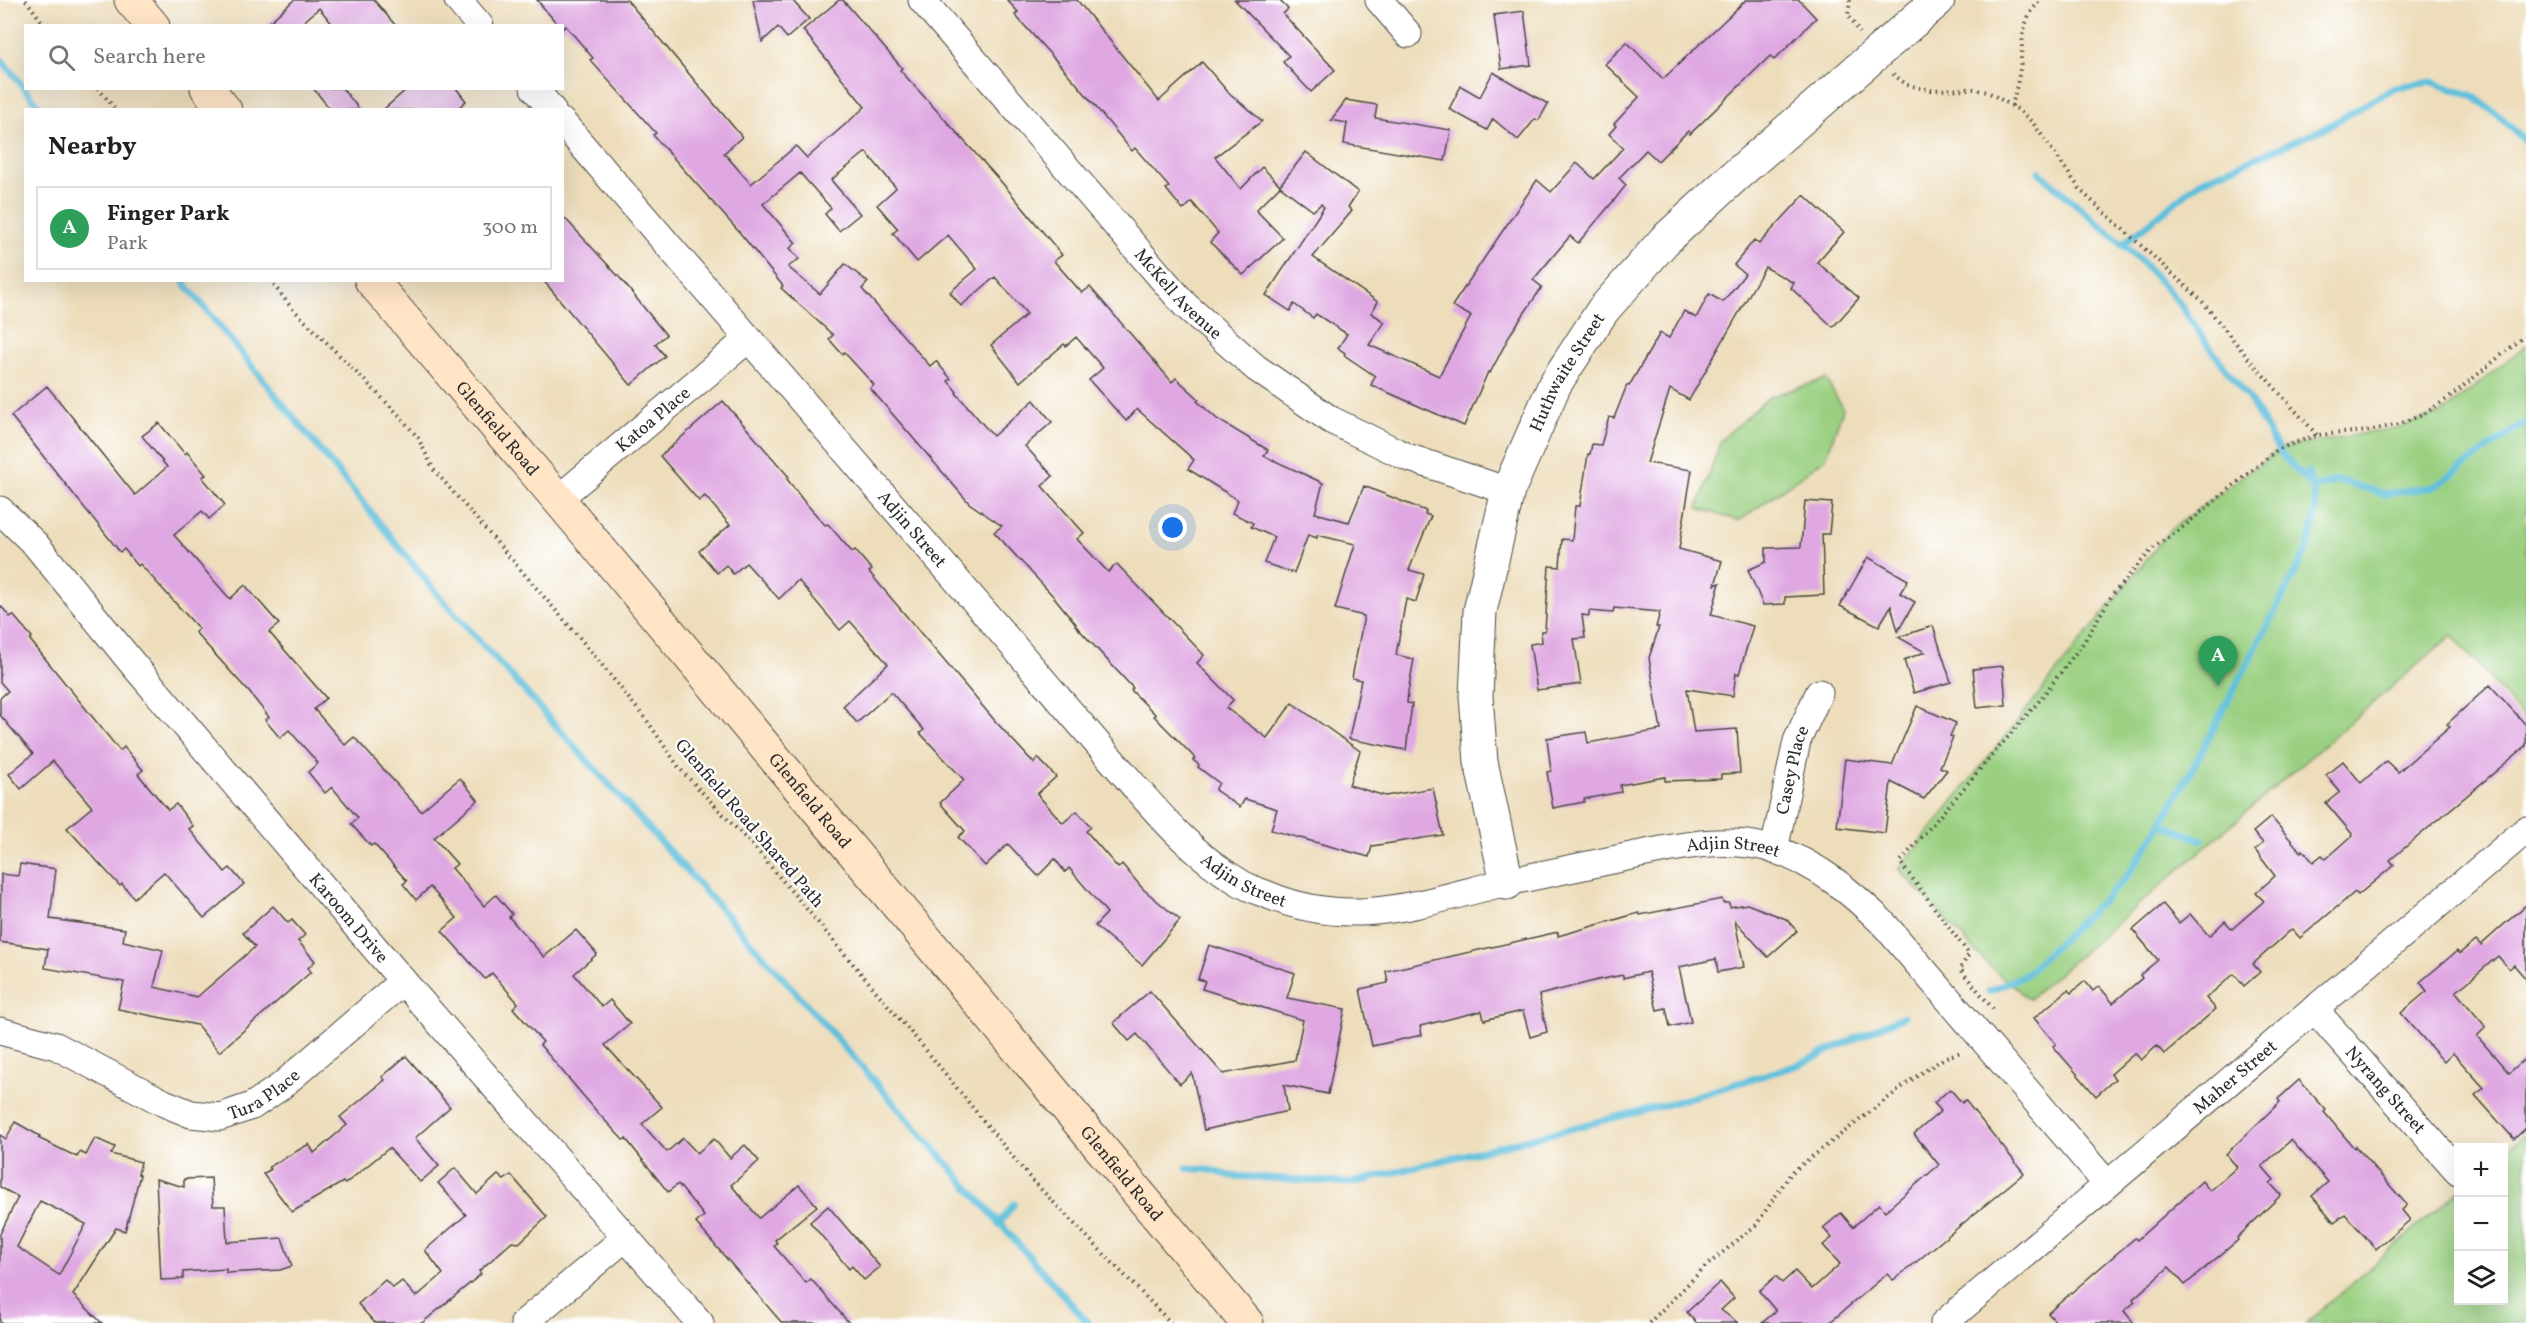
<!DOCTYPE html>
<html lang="en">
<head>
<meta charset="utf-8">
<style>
  :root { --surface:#fff; --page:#f6f6f6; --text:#202124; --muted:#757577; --line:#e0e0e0; --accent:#ea580c }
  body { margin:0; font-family:Vollkorn,serif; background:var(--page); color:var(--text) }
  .controls { position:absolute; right:18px; bottom:18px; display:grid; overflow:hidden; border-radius:0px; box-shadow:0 6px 24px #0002 }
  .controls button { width:54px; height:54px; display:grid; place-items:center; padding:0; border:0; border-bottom:2px solid var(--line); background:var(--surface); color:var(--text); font:30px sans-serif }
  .you { position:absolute; left:1173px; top:528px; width:21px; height:21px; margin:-15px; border:4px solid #fff; border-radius:50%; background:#1a73e8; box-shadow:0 0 0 9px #1a73e833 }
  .badge { display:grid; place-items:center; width:39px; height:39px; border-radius:50%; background:var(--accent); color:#fff; font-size:20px; font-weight:700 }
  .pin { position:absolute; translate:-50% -50px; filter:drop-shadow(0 2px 3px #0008) }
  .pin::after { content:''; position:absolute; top:32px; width:21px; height:18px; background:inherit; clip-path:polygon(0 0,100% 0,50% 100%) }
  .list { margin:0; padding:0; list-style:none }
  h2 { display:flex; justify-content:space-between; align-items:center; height:78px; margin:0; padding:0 24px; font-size:26px }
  h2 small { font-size:20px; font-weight:400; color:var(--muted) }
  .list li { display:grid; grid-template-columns:39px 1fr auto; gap:18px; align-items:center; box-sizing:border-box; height:84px; margin:0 12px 12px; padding:0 12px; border:2px solid var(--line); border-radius:0px }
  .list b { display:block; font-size:22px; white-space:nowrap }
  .list p { margin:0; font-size:20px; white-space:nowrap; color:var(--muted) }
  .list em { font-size:20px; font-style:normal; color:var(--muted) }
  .icon { flex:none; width:33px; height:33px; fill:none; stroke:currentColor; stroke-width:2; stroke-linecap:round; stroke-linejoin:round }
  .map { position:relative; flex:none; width:2526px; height:1323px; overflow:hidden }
  .search { position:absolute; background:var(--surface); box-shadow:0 6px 24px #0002; left:24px; top:24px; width:540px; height:66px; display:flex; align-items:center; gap:15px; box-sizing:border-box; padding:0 21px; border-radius:0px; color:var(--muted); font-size:22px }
  .panel { position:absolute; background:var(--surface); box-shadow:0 6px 24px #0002; left:24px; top:108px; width:540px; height:174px; border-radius:0px }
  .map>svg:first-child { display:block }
  .green { fill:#9bd082; stroke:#637e56; stroke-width:1.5 }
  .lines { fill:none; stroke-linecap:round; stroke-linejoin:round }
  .stream { stroke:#5ebfdc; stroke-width:7 }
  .building { fill:#dfa8e2; fill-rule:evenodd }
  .minor-casing { stroke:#484641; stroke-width:29 }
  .tertiary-casing { stroke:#484641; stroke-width:35 }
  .secondary-casing { stroke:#484641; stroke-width:35 }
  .path { stroke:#484641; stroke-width:4; stroke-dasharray:1.5 4.5; stroke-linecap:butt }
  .minor { stroke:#fff; stroke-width:27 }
  .tertiary { stroke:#fff; stroke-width:33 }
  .secondary { stroke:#ffe4c6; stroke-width:33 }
  .labels { text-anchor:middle; stroke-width:4.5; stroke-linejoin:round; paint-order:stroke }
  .street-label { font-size:18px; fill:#2b2b2b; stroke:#fff }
</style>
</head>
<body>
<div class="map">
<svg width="2526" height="1323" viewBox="0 0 2526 1323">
  <rect width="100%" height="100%" fill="#fff"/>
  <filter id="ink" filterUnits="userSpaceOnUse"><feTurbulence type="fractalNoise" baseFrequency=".0167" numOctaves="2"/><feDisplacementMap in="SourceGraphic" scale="12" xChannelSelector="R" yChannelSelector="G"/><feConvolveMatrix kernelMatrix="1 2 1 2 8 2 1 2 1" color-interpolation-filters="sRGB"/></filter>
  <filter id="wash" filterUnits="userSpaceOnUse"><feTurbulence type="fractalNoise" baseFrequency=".008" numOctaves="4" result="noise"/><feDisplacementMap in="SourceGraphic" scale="24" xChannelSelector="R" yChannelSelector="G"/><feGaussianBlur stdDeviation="1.35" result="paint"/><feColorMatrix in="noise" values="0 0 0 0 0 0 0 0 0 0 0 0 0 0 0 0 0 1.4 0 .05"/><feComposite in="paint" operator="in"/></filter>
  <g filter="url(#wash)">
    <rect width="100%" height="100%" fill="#edddbb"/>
    <g class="green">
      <polygon points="2526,345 2526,721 2452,635 2029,999 1991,968 1899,869 2170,530 2281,448 2400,427 2442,413"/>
      <polygon points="1826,379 1843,409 1826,458 1739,521 1698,508 1721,440 1769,397"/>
      <polygon points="2526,1133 2526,1323 2306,1323 2458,1191 2458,1300 2504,1300 2504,1152"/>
    </g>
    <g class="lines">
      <g class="stream">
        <polyline points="0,58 42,110"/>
        <polyline points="2039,172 2138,258 2178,301 2202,337 2250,400 2281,454 2314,488 2338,480 2384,494 2434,487 2526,422"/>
        <polyline points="2122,245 2201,181 2323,129 2396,87 2432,82 2473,96 2504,120 2526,142"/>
        <polyline points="182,280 438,595 785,980 1088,1323"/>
        <polyline points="2161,824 2202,840"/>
        <path d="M1989,991l36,-16 100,-96 27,-39 44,-78 110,-210c10,-32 14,-49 2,-80"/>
        <polyline points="1187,1168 1211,1170 1231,1176 1352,1183 1665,1105 1798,1065 1904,1016"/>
        <polyline points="999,1224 1014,1204"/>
      </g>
    </g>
    <g id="blocks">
      <g class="building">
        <polygon points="294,0 374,0 396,26 334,26 319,8 299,26 265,26"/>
        <polygon points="537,0 627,0 742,137 724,153 751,184 796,146 807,158 865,107 803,30 839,0 843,0 902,68 900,70 1004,185 1062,255 1054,261 1082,293 1090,287 1172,382 1176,378 1199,399 1197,401 1217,419 1268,450 1264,456 1323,483 1315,513 1349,522 1364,486 1426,511 1425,514 1431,516 1409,570 1424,574 1416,602 1406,599 1396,655 1414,659 1408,692 1407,703 1412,704 1406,750 1349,739 1361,680 1352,678 1364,616 1335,609 1355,544 1317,535 1317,538 1308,535 1294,573 1264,563 1274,537 1251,527 1253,523 1232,513 1238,500 1188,469 1194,460 1137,409 1126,421 1089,380 1103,368 1076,337 1066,346 1064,344 1020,382 991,345 1027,314 995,277 961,306 950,292 977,269 948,235 917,262 893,233 898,229 877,205 896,188 866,152 831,180 860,214 839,231 825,214 831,208 800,173 763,204 796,243 790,248 799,259 788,267 820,294 845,264 868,282 862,289 930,366 936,361 951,379 948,381 957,392 956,393 993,436 1034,400 1052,422 1025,446 1053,476 1042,486 1084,533 1077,539 1108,572 1117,564 1204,655 1197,663 1233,700 1226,708 1267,738 1292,703 1360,751 1349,785 1385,796 1433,788 1443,835 1372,846 1369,857 1271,830 1277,809 1245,799 1240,807 1215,790 1219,783 1198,767 1199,765 1193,760 1195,758 1154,716 1156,715 1131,690 1133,688 1075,625 1076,624 1054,597 994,532 1002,526 969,503 870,388 874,385 844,352 842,354 829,339 833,335 781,288 783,286 740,233 653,135 656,133 590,60 593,58 566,26 562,29 562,26 559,26"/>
        <polygon points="753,0 792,0 809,19 787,38 778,27 762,42"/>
        <polygon points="1007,0 1077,0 1159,101 1202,62 1228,92 1262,121 1215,157 1241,189 1262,167 1280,185 1306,152 1358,192 1348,207 1352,211 1313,257 1378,302 1371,313 1385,322 1369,345 1439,376 1471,316 1452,306 1537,180 1551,192 1577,163 1594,179 1623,148 1609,134 1616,126 1614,124 1639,97 1605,64 1627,42 1663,79 1746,0 1799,0 1816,18 1774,60 1770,56 1690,134 1688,131 1658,161 1646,150 1619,178 1626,185 1616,198 1578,243 1570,236 1533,280 1542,287 1511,333 1490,373 1488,372 1464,426 1371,385 1375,376 1344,355 1345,353 1338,348 1347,334 1316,314 1313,318 1294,304 1290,311 1266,295 1324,207 1321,204 1313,211 1280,186 1256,210 1283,238 1243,275 1210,242 1218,233 1192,202 1183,210 1166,189 1169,187 1135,148 1132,151 1077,84 1015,15 1018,12"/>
        <polygon points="1235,0 1279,0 1288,9 1283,14 1335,70 1311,92 1283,62 1289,56"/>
        <polygon points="1524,11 1531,65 1501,69 1494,15"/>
        <polygon points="1493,72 1548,104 1539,120 1535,119 1518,140 1493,119 1487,130 1449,109 1461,86 1480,97"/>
        <polygon points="313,88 342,88 360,110 331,110"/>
        <polygon points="408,88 456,88 466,101 456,110 383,110"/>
        <polygon points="1346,100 1377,105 1375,118 1451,130 1445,161 1344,144 1347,123 1331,120"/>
        <polygon points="1804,195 1844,232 1817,262 1859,298 1833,327 1791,288 1794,283 1765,267 1689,400 1670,389 1647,463 1692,470 1679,549 1722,561 1715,585 1720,583 1711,615 1753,626 1739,674 1736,673 1733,696 1687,689 1694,732 1737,729 1740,773 1721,774 1721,779 1665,781 1665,777 1620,785 1621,792 1584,799 1584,802 1553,808 1547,772 1551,771 1547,738 1586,732 1588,743 1661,730 1649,658 1659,627 1656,627 1660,612 1614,608 1613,613 1589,611 1589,616 1582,615 1585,638 1574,639 1581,684 1537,690 1530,644 1542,642 1541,631 1545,631 1549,566 1560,567 1562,539 1572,540 1575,506 1580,506 1588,454 1590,454 1592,444 1601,445 1609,417 1614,418 1627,385 1629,386 1660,333 1669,338 1684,311 1696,318 1709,294 1723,302 1745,274 1734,265 1754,240 1759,244"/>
        <polygon points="562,215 620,278 666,335 655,344 665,356 631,385 543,280 562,280"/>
        <polygon points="47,386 135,495 167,467 142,436 159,423 185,454 187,452 206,475 202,477 225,505 209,519 202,511 174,535 230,599 245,585 279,624 269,632 326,698 314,709 345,745 354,737 421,811 460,778 478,800 434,838 457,864 452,868 484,906 496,895 512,914 509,917 544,957 576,930 597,954 574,974 602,1007 610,1000 630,1024 605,1045 662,1107 642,1124 667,1152 683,1138 697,1153 714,1139 730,1158 745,1145 759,1161 731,1185 759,1218 799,1185 817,1206 775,1240 777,1243 774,1246 806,1283 811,1279 849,1323 782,1323 696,1223 704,1216 678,1184 668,1192 626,1139 623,1140 599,1114 540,1045 543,1042 513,1008 518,1003 492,973 485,979 442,931 457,918 430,887 416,900 403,884 407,881 374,844 371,846 351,824 358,818 332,787 325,793 308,772 318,763 289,730 280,738 265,720 269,717 249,692 195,632 199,629 140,564 138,566 124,549 120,552 11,416"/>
        <polygon points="723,401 789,477 787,479 802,499 825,525 828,524 852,552 855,550 872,570 869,572 996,722 1034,763 1038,758 1056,777 1037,794 1063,823 1077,811 1091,827 1086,831 1118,868 1122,864 1143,889 1180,920 1142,965 1095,926 1107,913 1069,868 1065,872 1055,859 1038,876 1008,844 985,866 958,837 965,831 940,803 964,780 920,733 924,730 891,692 857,723 843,706 888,664 850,621 840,630 798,580 779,599 746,563 733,574 726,565 717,573 699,551 730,525 705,496 699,501 660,456"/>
        <polygon points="1805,501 1832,503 1829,534 1822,534 1824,595 1785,597 1785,604 1763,605 1748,570 1766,562 1766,548 1801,547"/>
        <polygon points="1868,557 1908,580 1900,593 1915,602 1898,631 1891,606 1879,626 1840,606"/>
        <polygon points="0,605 10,617 13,615 32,637 30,640 120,751 124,747 143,770 138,774 168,810 176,804 193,826 189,829 225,872 230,868 244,884 204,918 164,872 134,898 122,884 120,886 67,828 92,807 53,761 21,789 9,774 33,754 0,715 0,698 8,691 0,682"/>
        <polygon points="1933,626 1951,682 1914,693 1904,660 1925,652 1898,637"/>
        <polygon points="2003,666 2006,705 1977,708 1973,669"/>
        <polygon points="2490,685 2526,725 2526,746 2390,860 2394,865 2358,895 2355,892 2300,938 2292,929 2253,964 2260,972 2244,986 2234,974 2206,998 2216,1009 2164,1054 2157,1046 2141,1060 2135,1053 2111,1074 2115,1079 2096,1096 2053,1046 2056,1044 2034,1018 2068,990 2071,993 2085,981 2093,991 2099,986 2113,1003 2142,978 2140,975 2158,960 2133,930 2163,904 2179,923 2190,914 2209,936 2225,921 2232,929 2264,901 2256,893 2275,876 2255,850 2263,843 2253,832 2271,817 2301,852 2303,850 2313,862 2322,855 2326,859 2353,835 2326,803 2340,792 2326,775 2343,761 2361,783 2386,761 2398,772 2450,727 2447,724"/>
        <polygon points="1917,706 1956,723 1950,736 1953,737 1940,767 1947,770 1924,799 1891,782 1885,833 1837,827 1845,759 1892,765"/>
        <polygon points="20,864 56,869 50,919 125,929 123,941 163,950 154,987 197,997 255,947 243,933 273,906 288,923 292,920 305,935 298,941 315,961 308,968 311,972 219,1052 197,1025 118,1009 124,982 45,968 48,949 0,942 1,874 18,876"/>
        <polygon points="1722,899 1723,903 1729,903 1730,907 1747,904 1786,919 1797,931 1768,957 1735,921 1744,967 1718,972 1716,959 1679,967 1691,1022 1670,1027 1666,1008 1657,1010 1648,972 1623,978 1623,975 1598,980 1539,995 1547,1032 1530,1037 1523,1011 1484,1020 1482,1011 1420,1026 1422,1035 1372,1046 1360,989 1388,983 1386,971 1558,932 1558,936 1639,913 1640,915"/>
        <polygon points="2526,905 2526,979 2514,965 2509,969 2498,956 2456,992 2486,1027 2477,1036 2509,1073 2526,1058 2526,1128 2514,1139 2475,1095 2484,1088 2453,1053 2444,1062 2401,1013 2427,991 2420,982 2457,951 2459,954 2476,940 2481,945"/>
        <polygon points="1209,945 1295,973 1287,998 1345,1009 1328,1094 1284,1085 1288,1111 1204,1130 1192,1073 1180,1084 1137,1034 1129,1041 1115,1025 1114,1022 1150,991 1223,1074 1295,1060 1303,1020 1202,989 1205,981 1198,979"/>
        <polygon points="406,1056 450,1107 415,1138 439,1166 420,1182 389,1148 345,1184 343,1182 292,1212 263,1174 271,1169 269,1167 309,1144 314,1153 347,1125 340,1117 385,1080 382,1077"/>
        <polygon points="2299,1080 2326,1110 2324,1112 2354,1148 2355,1146 2407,1205 2402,1210 2410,1220 2376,1249 2345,1214 2334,1222 2312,1196 2328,1182 2291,1140 2262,1166 2274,1180 2270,1183 2281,1195 2237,1238 2238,1240 2185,1285 2169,1267 2133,1299 2135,1302 2124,1311 2134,1323 2057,1323 2048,1313 2101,1267 2135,1238 2137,1240 2202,1181 2210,1191 2237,1167 2226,1154 2280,1102 2278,1099"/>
        <polygon points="1950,1089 1962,1103 1965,1100 2024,1173 1909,1268 1893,1280 1887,1274 1829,1323 1762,1323 1776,1311 1759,1291 1776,1276 1782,1283 1795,1271 1812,1289 1840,1264 1823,1245 1832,1238 1823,1228 1841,1213 1853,1227 1879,1204 1885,1211 1939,1165 1914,1134 1941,1111 1934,1103"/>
        <path d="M15,1122l25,14 -2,2 39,19 3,-5 6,3 9,-17 20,9 -4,7 30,8 -3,12 2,1 -15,56 -9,-3 -43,67 29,28h-102v-89l18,-37 -18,-10v-52l6,4zM40,1201l46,23 -27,51 -42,-28z"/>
        <polygon points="455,1168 477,1194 498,1175 504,1180 511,1175 547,1217 519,1243 512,1242 479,1271 481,1274 422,1323 375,1323 358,1304 385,1280 393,1288 402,1281 416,1297 443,1274 425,1250 466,1215 438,1183"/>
        <polygon points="211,1178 213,1206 225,1206 227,1242 282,1238 292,1266 280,1270 226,1273 226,1269 183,1272 183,1279 161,1280 156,1179 184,1187 184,1179"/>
        <polygon points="828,1206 880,1267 864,1280 852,1266 849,1269 810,1222"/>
        <polygon points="1720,1282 1734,1298 1721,1310 1738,1323 1696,1323 1687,1312"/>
      </g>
    </g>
  </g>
  <g filter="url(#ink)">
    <use href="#blocks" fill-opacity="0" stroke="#484641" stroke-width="1.5"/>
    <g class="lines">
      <defs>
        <g id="minor">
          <polyline points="458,0 480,26"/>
          <path id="s1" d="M922,0l263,305 71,63 75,52 76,37 101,34"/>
          <polyline points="1379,0 1408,34"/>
          <polyline points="534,88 552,110"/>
          <path id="s2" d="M562,122l547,635c40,45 77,94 130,125 9,6 19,9 29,13 86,36 154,7 239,-13 43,-9 86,-18 129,-27 44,-9 95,-20 139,-5 43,14 76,42 108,73l224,261"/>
          <path id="s3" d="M558,499l190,-160"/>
          <path id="s4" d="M0,510l36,35 96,118 271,318 297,342"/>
          <path id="s5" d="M1774,850l23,-109 22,-48"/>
          <path id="s6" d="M2314,1009l144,162"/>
          <path id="s7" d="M0,1031l56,15 108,57 27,11 29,3 32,-11 28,-19 123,-106"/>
          <polyline points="524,1323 626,1237"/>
          <path id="s8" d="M1944,1323l582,-493"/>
        </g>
        <g id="tertiary">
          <path id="s9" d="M1507,883l-26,-121 -5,-66 4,-85 28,-120 47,-107 48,-74 61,-69 71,-65 203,-176"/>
        </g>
        <g id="secondary">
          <polyline points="131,0 153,26"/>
          <polyline points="207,88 225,110"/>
          <path id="s10" d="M371,280l187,219 689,824"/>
        </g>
      </defs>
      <use href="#minor" class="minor-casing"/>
      <use href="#tertiary" class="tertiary-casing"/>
      <use href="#secondary" class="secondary-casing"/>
      <g class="path">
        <polyline points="26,0 45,26"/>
        <polyline points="1850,0 1848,15 1860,33"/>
        <polyline points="1893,74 1907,85 1931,90 1973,89 1988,92 2019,110 2033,123 2082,192 2201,300 2248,358 2317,435"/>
        <polyline points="98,88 116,110"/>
        <path d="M2012,106c3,-12 6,-25 8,-37 3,-25 0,-52 22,-69"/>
        <polyline points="270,280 290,306 398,414 418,438 434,470 584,643 648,722 680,769 755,848 930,1055 1030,1178 1171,1323"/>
        <polyline points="1993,1009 1960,969 1969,954 1900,862 2039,701 2084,642 2112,595 2155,546 2177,532 2278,449 2317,435 2368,431 2399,424 2422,415 2450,397 2526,335"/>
        <polyline points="1649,1323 1705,1267 1756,1225 1791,1173 1914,1078 1946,1057 1961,1052"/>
      </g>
      <use href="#minor" class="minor"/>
      <use href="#tertiary" class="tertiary"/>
      <use href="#secondary" class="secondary"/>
    </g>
  </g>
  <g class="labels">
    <g class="street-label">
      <text dy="6" stroke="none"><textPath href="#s1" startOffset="390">McKell Avenue</textPath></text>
      <text dy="6" stroke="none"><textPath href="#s9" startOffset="531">Huthwaite Street</textPath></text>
      <text dy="6" stroke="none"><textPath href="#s3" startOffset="124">Katoa Place</textPath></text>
      <text dy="6" stroke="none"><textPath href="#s10" startOffset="195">Glenfield Road</textPath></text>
      <text dy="6" stroke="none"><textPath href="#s2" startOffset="537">Adjin Street</textPath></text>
      <text dy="6" stroke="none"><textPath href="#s5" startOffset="82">Casey Place</textPath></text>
      <text dy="6" stroke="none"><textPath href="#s10" startOffset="681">Glenfield Road</textPath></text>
      <text transform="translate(750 823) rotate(49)" y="6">Glenfield Road Shared Path</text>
      <text dy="6" stroke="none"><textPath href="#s2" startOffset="1526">Adjin Street</textPath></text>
      <text dy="6" stroke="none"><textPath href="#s2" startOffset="1023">Adjin Street</textPath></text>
      <text dy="6" stroke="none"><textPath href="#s4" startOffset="537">Karoom Drive</textPath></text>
      <text dy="6" stroke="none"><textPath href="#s8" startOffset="381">Maher Street</textPath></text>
      <text dy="6" stroke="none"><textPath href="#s6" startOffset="108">Nyrang Street</textPath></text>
      <text dy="6" stroke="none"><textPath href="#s7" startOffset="288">Tura Place</textPath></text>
      <text dy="6" stroke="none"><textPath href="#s10" startOffset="1167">Glenfield Road</textPath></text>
    </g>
  </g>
</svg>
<div class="controls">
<button>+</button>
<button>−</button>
<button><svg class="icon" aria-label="layers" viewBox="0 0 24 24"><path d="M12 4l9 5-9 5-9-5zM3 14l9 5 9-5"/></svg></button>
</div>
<div class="you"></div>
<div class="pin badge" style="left:2218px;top:686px;background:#2e9e5b">A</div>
<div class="search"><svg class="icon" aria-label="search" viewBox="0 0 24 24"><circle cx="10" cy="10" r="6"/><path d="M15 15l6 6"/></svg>Search here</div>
<section class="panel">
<h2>Nearby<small></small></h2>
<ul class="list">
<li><span class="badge" style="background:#2e9e5b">A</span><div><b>Finger Park</b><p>Park</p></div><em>300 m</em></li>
</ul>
</section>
</div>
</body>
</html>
